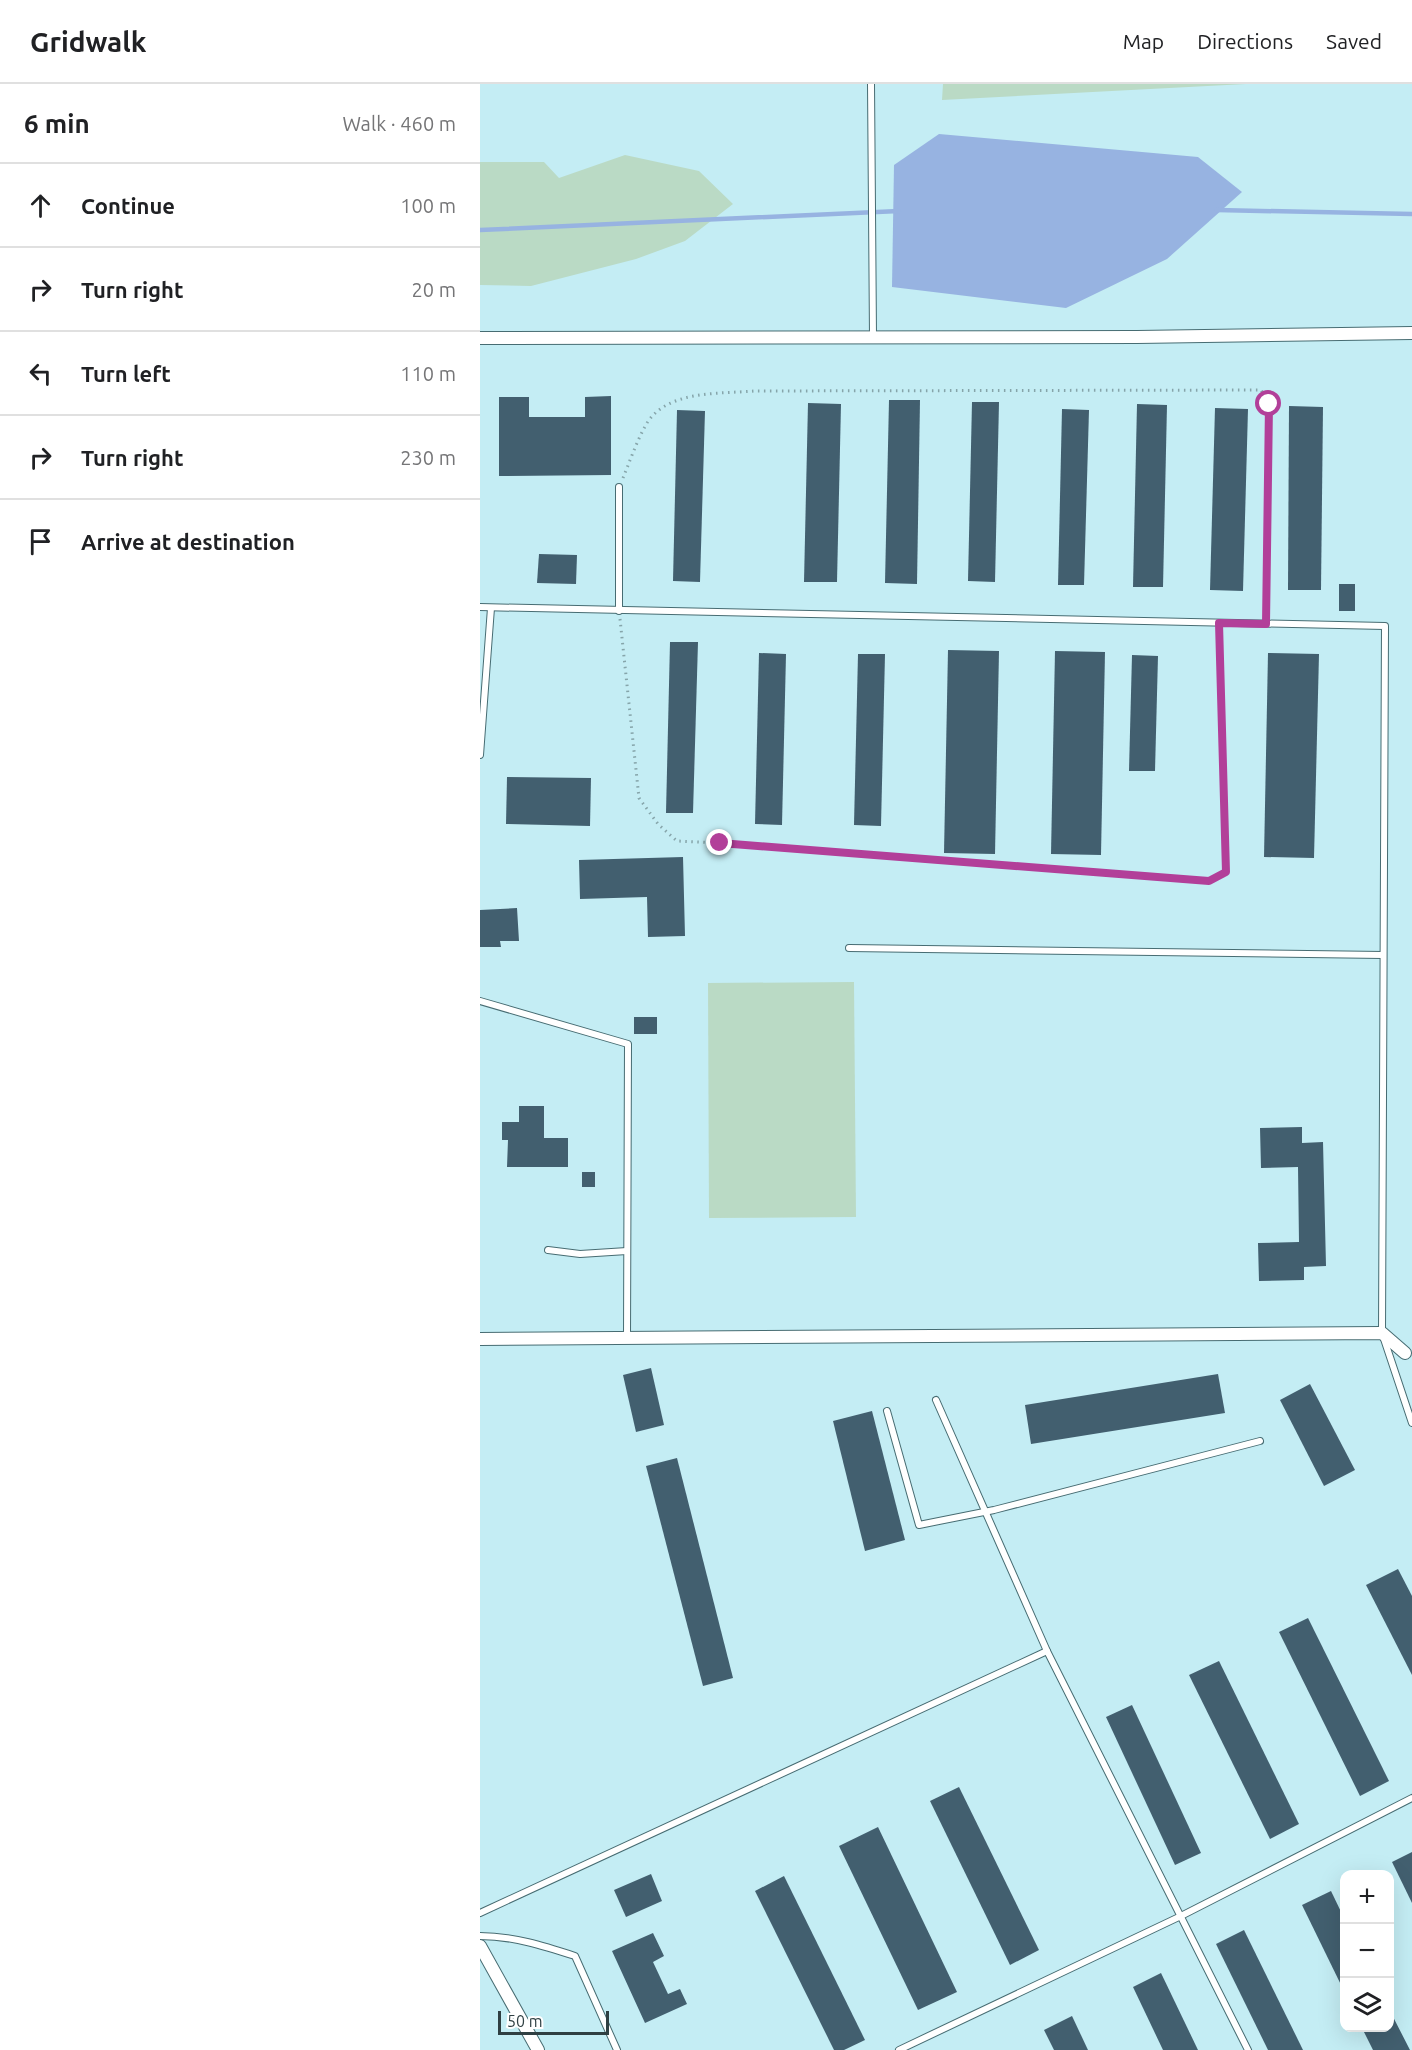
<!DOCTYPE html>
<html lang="en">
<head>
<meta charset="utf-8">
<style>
  :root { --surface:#fff; --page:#f6f6f6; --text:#202124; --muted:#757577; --line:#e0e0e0 }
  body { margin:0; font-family:Ubuntu,sans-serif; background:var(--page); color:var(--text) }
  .controls { position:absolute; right:18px; bottom:18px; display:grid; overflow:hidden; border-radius:12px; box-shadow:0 6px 24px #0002 }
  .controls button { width:54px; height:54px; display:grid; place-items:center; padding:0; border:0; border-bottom:2px solid var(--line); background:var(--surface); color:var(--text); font:30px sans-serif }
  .scale { position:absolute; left:18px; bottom:15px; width:111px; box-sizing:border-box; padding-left:6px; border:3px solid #2f3f42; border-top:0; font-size:16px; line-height:21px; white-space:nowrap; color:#2f3f42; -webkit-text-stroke:4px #fff; paint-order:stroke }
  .stop { position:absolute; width:18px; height:18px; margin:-14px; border:4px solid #b23f99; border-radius:50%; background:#fff }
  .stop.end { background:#b23f99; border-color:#fff; box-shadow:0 2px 6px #0008 }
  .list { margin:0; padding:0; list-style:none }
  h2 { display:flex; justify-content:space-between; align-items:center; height:78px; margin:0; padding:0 24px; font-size:26px }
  h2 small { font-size:20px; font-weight:400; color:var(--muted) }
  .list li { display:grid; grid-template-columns:39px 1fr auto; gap:18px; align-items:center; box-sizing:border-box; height:84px; padding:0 24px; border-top:2px solid var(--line) }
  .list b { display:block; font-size:22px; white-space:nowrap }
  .list em { font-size:20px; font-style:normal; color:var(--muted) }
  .icon { flex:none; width:33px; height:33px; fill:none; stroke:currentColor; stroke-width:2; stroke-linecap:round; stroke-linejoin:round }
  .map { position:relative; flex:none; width:932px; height:1966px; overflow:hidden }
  header { display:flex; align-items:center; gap:36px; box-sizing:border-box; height:84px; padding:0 30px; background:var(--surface); border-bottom:2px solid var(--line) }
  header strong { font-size:28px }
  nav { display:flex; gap:33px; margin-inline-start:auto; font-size:21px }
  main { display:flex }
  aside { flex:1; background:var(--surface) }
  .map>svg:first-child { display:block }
  .green { fill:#badac5 }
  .water { fill:#97b3e1 }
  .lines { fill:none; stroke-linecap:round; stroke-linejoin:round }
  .stream { stroke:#97b3e1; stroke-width:4.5 }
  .building { fill:#425f6f }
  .lane-casing { stroke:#476c72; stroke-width:8 }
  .street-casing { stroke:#476c72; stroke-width:14 }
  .path { stroke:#86a5aa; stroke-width:3; stroke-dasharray:1.5 4.5; stroke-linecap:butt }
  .lane { stroke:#fff; stroke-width:6 }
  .street { stroke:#fff; stroke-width:12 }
  .route { stroke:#b23f99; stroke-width:8 }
</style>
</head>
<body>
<header>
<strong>Gridwalk</strong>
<nav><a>Map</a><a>Directions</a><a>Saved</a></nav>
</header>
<main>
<aside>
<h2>6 min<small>Walk · 460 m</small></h2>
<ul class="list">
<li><svg class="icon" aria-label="ahead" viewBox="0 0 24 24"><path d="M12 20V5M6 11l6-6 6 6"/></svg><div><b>Continue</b></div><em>100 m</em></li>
<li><svg class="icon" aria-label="right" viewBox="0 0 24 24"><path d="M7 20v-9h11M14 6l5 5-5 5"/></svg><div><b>Turn right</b></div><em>20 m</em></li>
<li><svg class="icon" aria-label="left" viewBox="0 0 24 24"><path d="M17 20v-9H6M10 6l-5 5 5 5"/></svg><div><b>Turn left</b></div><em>110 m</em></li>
<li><svg class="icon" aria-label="right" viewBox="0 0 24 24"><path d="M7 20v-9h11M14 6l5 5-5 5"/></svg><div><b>Turn right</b></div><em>230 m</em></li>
<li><svg class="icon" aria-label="arrive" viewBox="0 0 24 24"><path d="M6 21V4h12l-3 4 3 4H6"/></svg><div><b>Arrive at destination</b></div></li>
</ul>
</aside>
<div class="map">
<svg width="932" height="1966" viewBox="0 0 932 1966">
  <rect width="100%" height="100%" fill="#c4edf4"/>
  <g class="green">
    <polygon points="463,0 766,0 462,16"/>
    <polygon points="145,71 219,87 253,120 205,157 156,175 51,202 0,201 0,78 64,78 79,94"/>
    <polygon points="374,898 376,1133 229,1134 228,899"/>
  </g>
  <polygon class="water" points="459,50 718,73 762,108 687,175 586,224 412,203 414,81"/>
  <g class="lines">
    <g class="stream">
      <polyline points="737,126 932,130"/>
      <polyline points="0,146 419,127"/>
    </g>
  </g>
  <g class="building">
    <polygon points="131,312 131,391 19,392 19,313 49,313 49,333 105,333 105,313"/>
    <polygon points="409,316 440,316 437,500 405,499"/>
    <polygon points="492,318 519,318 515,498 488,497"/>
    <polygon points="328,319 361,320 357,498 324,498"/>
    <polygon points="657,320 687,321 683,503 653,503"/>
    <polygon points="809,322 843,323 841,506 808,506"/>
    <polygon points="735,324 768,325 763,507 730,506"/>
    <polygon points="582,325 609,326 604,501 578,501"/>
    <polygon points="197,326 225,327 220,498 193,497"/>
    <polygon points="59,470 97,471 96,500 57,499"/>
    <rect x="859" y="500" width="16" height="27"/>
    <polygon points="190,558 218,558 213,729 186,729"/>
    <polygon points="468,566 519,567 515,770 464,769"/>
    <polygon points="575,567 625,568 621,771 571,770"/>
    <polygon points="279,569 306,570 302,741 275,740"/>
    <polygon points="788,569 839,570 834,774 784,773"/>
    <polygon points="378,570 405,570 401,742 374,741"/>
    <polygon points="652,571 678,572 675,687 649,687"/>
    <polygon points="27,693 111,694 110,742 26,740"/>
    <polygon points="203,773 205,852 168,853 167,813 100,815 99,776"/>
    <polygon points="37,824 39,857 20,857 21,863 0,863 0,826"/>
    <rect x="154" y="933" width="23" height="17"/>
    <polygon points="39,1022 64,1022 64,1054 88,1054 88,1083 27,1083 28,1056 22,1056 22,1038 39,1038"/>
    <polygon points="822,1043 822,1059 843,1058 846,1182 824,1183 824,1196 779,1197 778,1159 819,1158 818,1083 781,1084 780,1044"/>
    <rect x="102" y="1088" width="13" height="15"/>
    <polygon points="171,1284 184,1341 156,1348 143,1291"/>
    <polygon points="738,1290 745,1329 551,1360 545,1321"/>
    <polygon points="830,1300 875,1386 844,1402 800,1316"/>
    <polygon points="392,1327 425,1456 385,1467 353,1337"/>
    <polygon points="197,1374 253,1594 223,1602 166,1382"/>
    <polygon points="918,1485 932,1512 932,1591 886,1501"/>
    <polygon points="828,1534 909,1697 880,1712 799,1548"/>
    <polygon points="739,1577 819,1740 790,1755 709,1591"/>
    <polygon points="652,1621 721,1769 695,1781 626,1633"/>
    <polygon points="479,1703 559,1866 530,1881 450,1717"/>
    <polygon points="398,1743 477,1908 438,1926 359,1762"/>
    <polygon points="932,1768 932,1819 912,1778"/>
    <polygon points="171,1790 182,1817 146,1833 134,1806"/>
    <polygon points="304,1792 385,1956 364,1966 354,1966 275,1807"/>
    <polygon points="851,1807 864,1834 864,1907 822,1821"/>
    <polygon points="764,1846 823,1966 788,1966 736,1860"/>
    <polygon points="173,1849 184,1872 173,1878 188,1910 200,1905 207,1920 165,1939 132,1867"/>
    <polygon points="681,1889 718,1966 683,1966 653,1903"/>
    <polygon points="909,1925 930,1966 893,1966 882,1944 909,1944"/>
    <polygon points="592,1932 608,1966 574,1966 564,1946"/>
  </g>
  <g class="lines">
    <defs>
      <g id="lane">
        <polyline points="391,0 393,252"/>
        <polyline points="139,403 139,527"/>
        <polyline points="0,523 905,542 902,1249 932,1339"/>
        <polyline points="0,671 11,524"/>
        <polyline points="369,864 903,871"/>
        <polyline points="0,917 148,960 147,1254"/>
        <polyline points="68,1166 100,1170 147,1167"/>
        <polyline points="407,1327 439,1441 514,1426 780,1357"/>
        <polyline points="567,1567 768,1966"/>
        <polyline points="0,1829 567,1567 456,1316"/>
        <path d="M0,1852c33,0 64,10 95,20l42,94"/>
        <polyline points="419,1966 701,1832 932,1714"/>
      </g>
      <g id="street">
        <polyline points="0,254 657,253 932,249"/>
        <polyline points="0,1255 902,1249 925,1269"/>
        <polyline points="0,1862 58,1966"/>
      </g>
    </defs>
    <use href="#lane" class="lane-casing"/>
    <use href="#street" class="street-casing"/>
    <g class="path">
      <path d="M143,394c7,-17 14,-38 24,-55 21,-33 72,-29 107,-32l507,-1 8,14 -3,209"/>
      <polyline points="140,535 159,714 178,740 197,757 240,759 729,797 746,788 739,547"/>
    </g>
    <use href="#lane" class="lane"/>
    <use href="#street" class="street"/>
  </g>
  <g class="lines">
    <polyline class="route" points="240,759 729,797 746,788 739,539 786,540 789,320"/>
  </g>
</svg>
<div class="controls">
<button>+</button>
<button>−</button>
<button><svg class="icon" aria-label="layers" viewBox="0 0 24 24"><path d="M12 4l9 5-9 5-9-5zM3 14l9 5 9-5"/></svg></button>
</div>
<div class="scale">50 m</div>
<div class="stop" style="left:789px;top:320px"></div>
<div class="stop end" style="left:240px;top:759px"></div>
</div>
</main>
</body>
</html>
